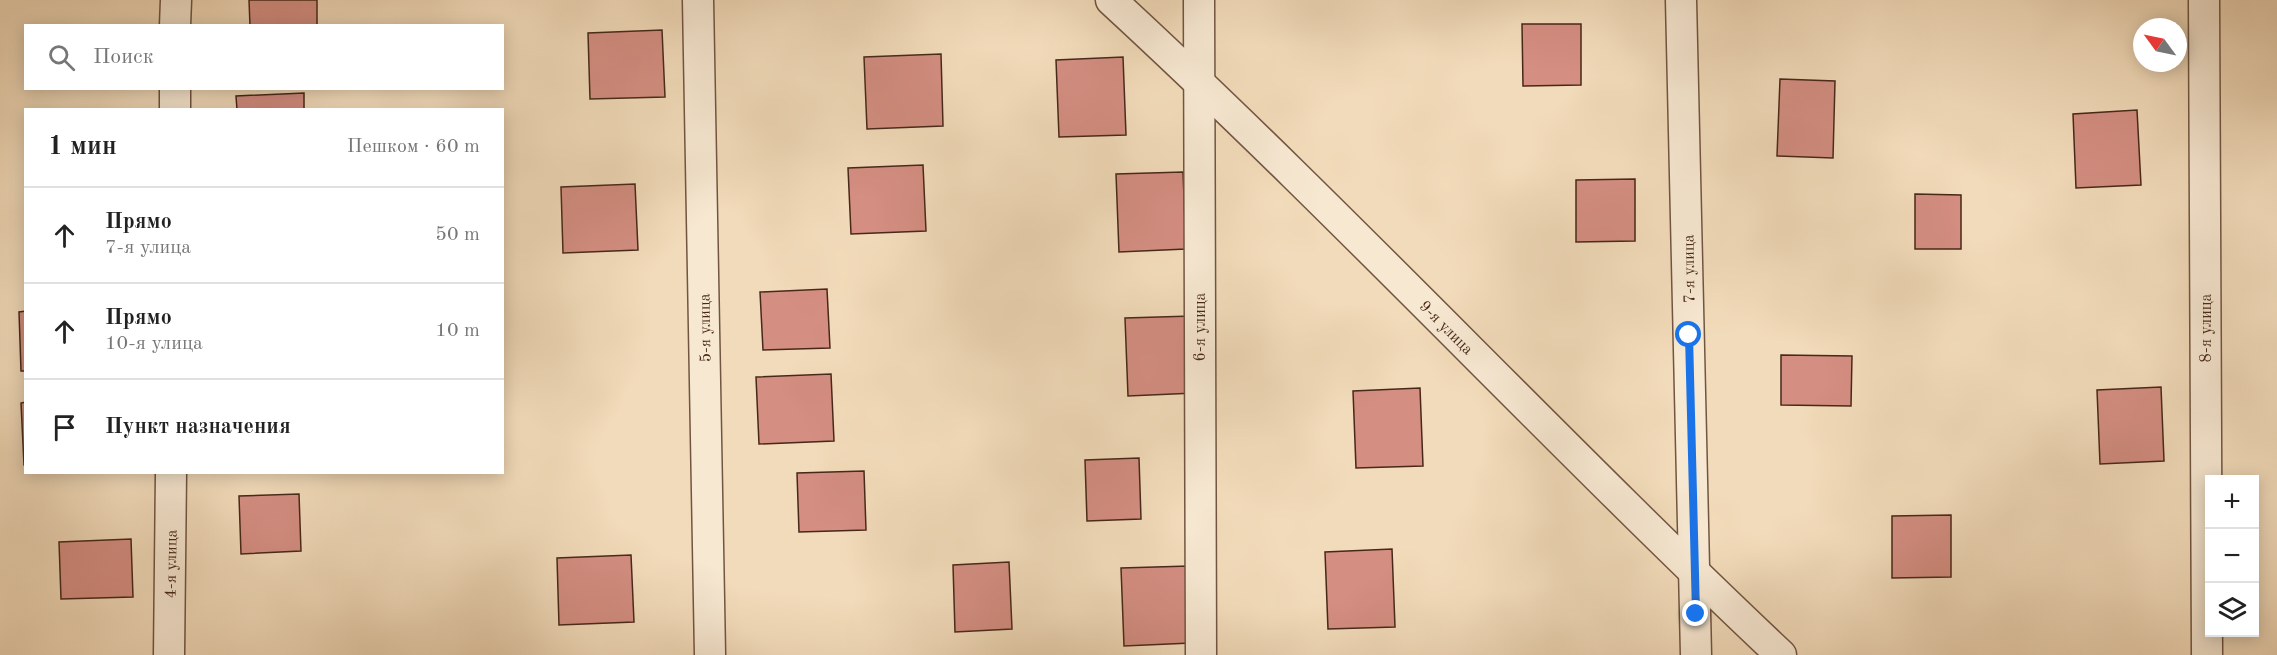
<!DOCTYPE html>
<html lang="ru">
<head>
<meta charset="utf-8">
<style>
  :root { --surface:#fff; --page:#f6f6f6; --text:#222; --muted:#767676; --line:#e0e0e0 }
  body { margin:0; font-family:"Old Standard TT",serif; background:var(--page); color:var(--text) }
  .controls { position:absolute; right:18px; bottom:18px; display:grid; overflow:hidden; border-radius:0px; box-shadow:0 3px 15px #0003 }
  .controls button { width:54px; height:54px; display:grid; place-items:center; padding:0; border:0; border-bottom:2px solid var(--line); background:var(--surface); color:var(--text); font:30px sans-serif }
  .compass { position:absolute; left:2133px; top:18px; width:54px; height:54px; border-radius:50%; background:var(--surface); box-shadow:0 3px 15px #0003; rotate:303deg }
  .stop { position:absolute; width:18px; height:18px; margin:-14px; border:4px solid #1a73e8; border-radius:50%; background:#fff }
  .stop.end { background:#1a73e8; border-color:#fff; box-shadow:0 2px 6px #0008 }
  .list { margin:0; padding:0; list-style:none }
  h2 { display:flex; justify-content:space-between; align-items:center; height:78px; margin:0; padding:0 24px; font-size:26px }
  h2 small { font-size:20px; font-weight:400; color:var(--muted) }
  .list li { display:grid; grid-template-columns:39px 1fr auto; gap:18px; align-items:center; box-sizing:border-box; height:96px; padding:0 24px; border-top:2px solid var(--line) }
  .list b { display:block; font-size:22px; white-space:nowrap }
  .list p { margin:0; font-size:20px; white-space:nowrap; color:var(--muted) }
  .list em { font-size:20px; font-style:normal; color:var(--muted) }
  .icon { flex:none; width:33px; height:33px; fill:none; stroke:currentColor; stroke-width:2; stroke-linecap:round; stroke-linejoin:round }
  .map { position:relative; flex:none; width:2277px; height:655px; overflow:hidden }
  .search { position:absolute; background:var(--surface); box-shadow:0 3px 15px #0003; left:24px; top:24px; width:480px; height:66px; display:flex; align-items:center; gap:15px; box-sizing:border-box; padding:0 21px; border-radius:0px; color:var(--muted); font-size:22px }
  .panel { position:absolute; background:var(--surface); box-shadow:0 3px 15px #0003; left:24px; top:108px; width:480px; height:366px; border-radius:0px }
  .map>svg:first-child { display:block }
  .building { fill:#d48e82; stroke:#472819; stroke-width:1.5 }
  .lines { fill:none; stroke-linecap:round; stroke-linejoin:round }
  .street-casing { stroke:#725541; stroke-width:33 }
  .street { stroke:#f7e8d2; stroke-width:30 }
  .route { stroke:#1a73e8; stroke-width:8 }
  .labels { text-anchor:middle; stroke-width:6; stroke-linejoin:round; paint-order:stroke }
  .street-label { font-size:16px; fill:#472819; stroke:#f7e8d2 }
</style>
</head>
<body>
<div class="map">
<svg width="2277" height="655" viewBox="0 0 2277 655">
  <rect width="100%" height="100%" fill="#f2dbba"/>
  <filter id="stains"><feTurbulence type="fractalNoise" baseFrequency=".00333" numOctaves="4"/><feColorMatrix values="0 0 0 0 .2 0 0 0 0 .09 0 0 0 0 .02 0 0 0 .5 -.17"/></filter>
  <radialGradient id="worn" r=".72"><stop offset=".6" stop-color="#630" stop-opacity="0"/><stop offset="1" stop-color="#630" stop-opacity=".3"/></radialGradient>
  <g class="building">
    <polygon points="249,0 317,0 317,26 250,26"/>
    <polygon points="1522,24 1581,24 1581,85 1523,86"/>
    <polygon points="662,30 665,97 590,99 588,33"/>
    <polygon points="941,54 943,126 867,129 864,57"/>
    <polygon points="1123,57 1126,135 1059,137 1056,60"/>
    <polygon points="1780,79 1835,81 1833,158 1777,156"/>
    <polygon points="304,93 304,110 237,110 236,96"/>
    <polygon points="2137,110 2141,185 2076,188 2073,114"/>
    <polygon points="923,165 926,231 851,234 848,168"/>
    <polygon points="1183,172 1186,249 1119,252 1116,174"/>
    <polygon points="1635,179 1635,241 1576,242 1576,180"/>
    <polygon points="635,184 638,250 563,253 561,187"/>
    <polygon points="1915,194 1961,195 1961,249 1915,249"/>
    <polygon points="827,289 830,348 763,350 760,292"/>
    <polygon points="26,311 26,371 21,371 19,312"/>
    <polygon points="1192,316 1195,393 1128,396 1125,318"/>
    <polygon points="1781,355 1852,356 1851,406 1781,405"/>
    <polygon points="831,374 834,441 759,444 756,377"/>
    <polygon points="2161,387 2164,461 2100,464 2097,390"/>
    <polygon points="1420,388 1423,466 1356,468 1353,391"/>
    <polygon points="26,402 26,465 24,465 21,403"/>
    <polygon points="1139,458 1141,519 1087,521 1085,460"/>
    <polygon points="864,471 866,530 799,532 797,473"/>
    <polygon points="299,494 301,551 241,554 239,496"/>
    <polygon points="1951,515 1951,577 1892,578 1892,516"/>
    <polygon points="131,539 133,597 61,599 59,542"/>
    <polygon points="1392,549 1395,627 1328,629 1325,552"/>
    <polygon points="631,555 634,622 559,625 557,558"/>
    <polygon points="1009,562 1012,629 955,632 953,565"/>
    <polygon points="1189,566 1191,643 1124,646 1121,568"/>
  </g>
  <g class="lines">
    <defs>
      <g id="street">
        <polyline points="698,0 710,655"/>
        <path d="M1111,0c230,212 443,441 670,655"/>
        <polyline points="1199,0 1201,655"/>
        <polyline points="1681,0 1696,655"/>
        <polyline points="2204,0 2207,655"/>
        <polyline points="175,26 176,0"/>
        <polyline points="175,110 175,88"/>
        <polyline points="169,655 171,472"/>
      </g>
    </defs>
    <use href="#street" class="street-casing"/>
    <use href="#street" class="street"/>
  </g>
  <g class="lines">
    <polyline class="route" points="1689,335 1696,614"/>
  </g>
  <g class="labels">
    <g class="street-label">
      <text transform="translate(1688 269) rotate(-91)" y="6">7-я улица</text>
      <text transform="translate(1199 327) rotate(-90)" y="6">6-я улица</text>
      <text transform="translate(1447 327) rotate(45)" y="6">9-я улица</text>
      <text transform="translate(704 328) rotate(-91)" y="6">5-я улица</text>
      <text transform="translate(2205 328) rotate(-90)" y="6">8-я улица</text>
      <text transform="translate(170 564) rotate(-89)" y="6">4-я улица</text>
    </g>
  </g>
  <rect width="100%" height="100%" filter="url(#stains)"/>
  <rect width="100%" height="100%" fill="url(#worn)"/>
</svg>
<div class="controls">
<button>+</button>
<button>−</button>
<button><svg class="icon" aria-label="layers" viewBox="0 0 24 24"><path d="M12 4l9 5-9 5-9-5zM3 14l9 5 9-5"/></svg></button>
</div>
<svg class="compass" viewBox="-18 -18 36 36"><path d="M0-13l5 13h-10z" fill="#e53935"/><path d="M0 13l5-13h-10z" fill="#767676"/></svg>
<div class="stop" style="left:1689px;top:335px"></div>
<div class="stop end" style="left:1696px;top:614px"></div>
<div class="search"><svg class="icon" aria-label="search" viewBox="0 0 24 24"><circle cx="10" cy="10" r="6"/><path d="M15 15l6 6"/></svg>Поиск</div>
<section class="panel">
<h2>1 мин<small>Пешком · 60 m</small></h2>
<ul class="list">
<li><svg class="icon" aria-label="ahead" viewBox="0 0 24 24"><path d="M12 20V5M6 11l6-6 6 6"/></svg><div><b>Прямо</b><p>7-я улица</p></div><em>50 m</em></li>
<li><svg class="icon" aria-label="ahead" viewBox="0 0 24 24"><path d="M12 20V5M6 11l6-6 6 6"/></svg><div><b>Прямо</b><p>10-я улица</p></div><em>10 m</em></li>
<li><svg class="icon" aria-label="arrive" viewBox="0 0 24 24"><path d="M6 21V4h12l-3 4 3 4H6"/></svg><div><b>Пункт назначения</b></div></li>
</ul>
</section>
</div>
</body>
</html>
